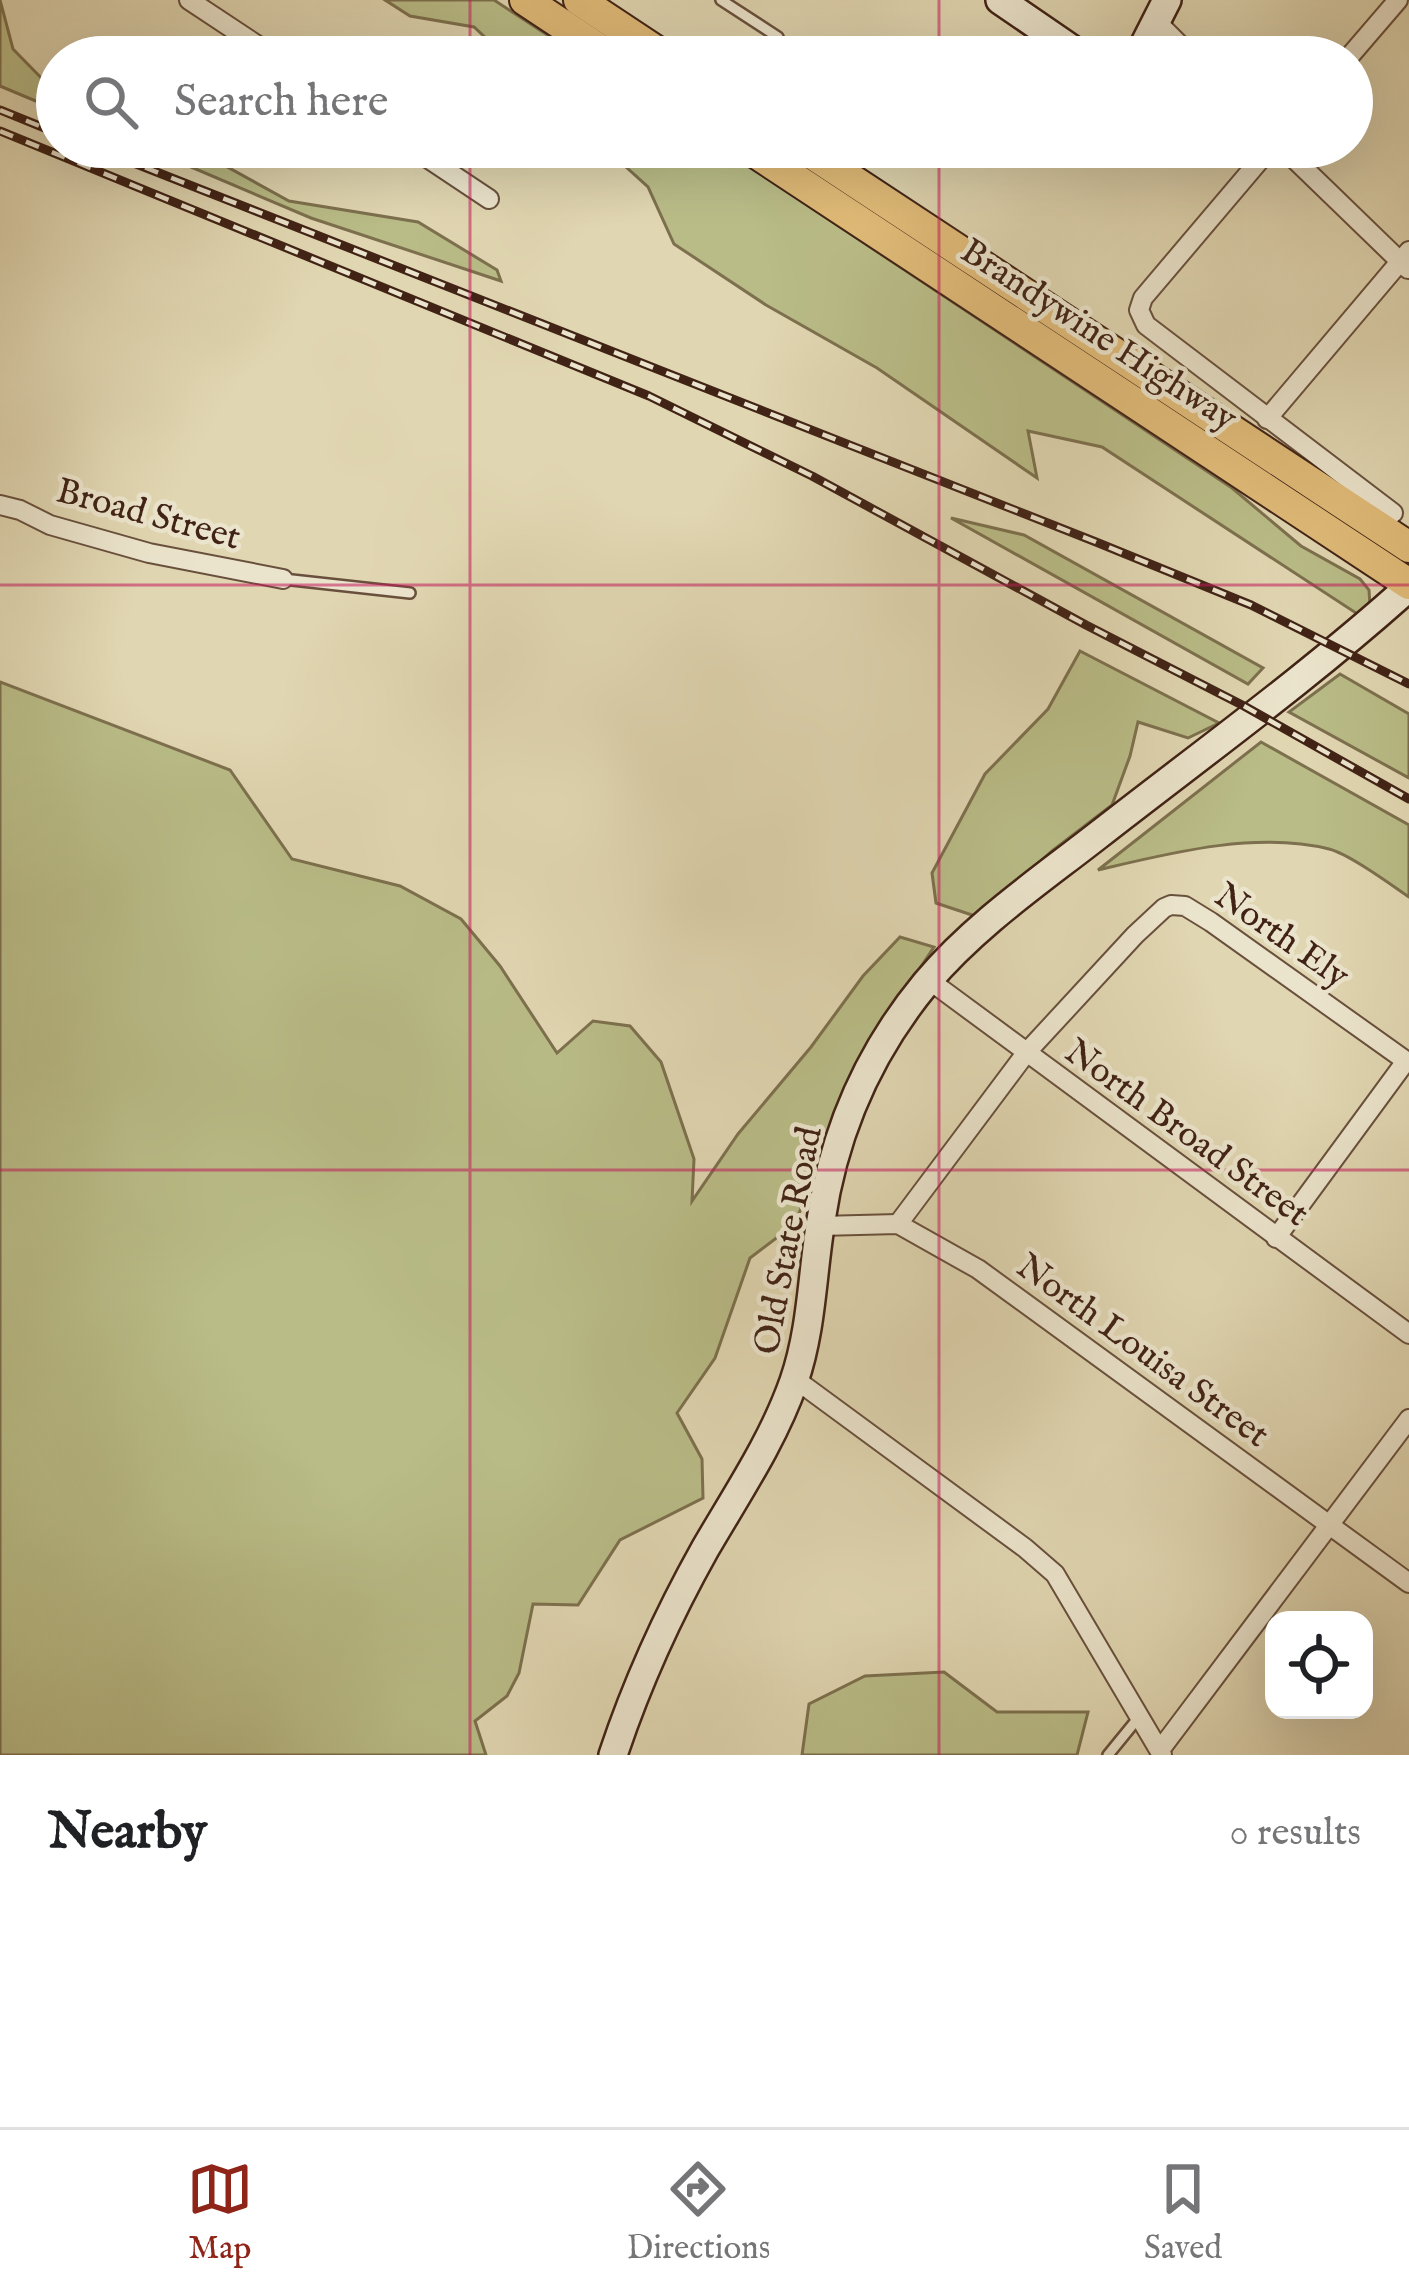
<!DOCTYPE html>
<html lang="en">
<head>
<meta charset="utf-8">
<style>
  :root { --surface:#fff; --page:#f6f6f6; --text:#202124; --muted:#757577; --line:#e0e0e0; --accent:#8f2418 }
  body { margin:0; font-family:"IM FELL English",serif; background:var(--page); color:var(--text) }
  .controls { position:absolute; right:36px; bottom:36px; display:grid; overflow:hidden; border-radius:24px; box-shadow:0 12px 48px #0002 }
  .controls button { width:108px; height:108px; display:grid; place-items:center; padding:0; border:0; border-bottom:3px solid var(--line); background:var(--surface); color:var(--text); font:60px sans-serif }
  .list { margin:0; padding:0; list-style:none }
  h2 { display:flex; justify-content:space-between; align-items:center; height:156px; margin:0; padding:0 48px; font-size:51px }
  h2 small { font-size:39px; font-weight:400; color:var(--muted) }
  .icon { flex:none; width:66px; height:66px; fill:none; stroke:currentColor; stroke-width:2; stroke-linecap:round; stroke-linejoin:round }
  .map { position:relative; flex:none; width:1409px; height:1755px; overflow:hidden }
  .search { position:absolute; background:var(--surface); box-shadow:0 12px 48px #0002; left:36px; right:36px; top:36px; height:132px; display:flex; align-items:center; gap:30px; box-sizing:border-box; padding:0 42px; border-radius:66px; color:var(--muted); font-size:45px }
  .sheet { height:372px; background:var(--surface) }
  nav { display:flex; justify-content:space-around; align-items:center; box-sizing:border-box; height:168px; border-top:3px solid var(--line); background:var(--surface); font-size:33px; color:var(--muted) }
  nav a { display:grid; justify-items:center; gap:6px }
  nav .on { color:var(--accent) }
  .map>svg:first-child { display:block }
  .green { fill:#b9bc87; stroke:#7d704e; stroke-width:3 }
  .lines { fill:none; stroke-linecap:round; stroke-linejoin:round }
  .lane-casing { stroke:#69503d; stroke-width:14 }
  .street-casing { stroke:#69503d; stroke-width:22 }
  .secondary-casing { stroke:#412316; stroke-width:32 }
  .primary-casing { stroke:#412316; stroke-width:34 }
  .lane { stroke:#ebe4cc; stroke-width:9 }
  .street { stroke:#ebe4cc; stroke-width:18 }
  .secondary { stroke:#ebe4cc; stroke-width:27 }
  .primary { stroke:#e0bb78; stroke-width:30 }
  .rail-casing { stroke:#412316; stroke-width:9 }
  .rail { stroke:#ebe4cc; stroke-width:4.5; stroke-dasharray:14; stroke-linecap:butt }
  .grid { fill:none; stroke:#c2185b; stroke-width:3; stroke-opacity:0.55 }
  .labels { text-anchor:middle; stroke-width:9; stroke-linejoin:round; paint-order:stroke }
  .street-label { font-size:36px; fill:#412316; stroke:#ebe4cc }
</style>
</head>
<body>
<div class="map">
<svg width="1409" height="1755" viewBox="0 0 1409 1755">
  <rect width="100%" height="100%" fill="#e0d6b1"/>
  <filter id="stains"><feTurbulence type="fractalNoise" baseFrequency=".00167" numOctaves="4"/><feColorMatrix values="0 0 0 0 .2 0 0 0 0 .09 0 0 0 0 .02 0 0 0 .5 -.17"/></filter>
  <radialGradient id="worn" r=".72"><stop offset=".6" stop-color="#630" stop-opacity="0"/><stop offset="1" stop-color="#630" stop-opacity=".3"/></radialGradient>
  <g class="green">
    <polygon points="0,0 13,49 57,94 57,110 0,86"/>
    <polygon points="385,0 494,0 581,57 506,57 474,27 410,16"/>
    <polygon points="144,147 191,147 289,201 418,222 497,270 501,281 311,218"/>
    <polygon points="604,147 720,147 1232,488 1301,546 1360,579 1369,590 1370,606 1359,615 1102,447 1028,431 1037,478 877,368 766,305 674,244 648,187"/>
    <polygon points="951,518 1024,535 1263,668 1248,684"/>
    <polygon points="1080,651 1219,723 1188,738 1138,722 1130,756 1112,805 1052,851 978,917 936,903 932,873 985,774 1048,709"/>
    <polygon points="1340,674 1409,714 1409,778 1289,712"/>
    <polygon points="0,682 230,770 292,859 400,886 461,919 500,966 557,1053 593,1021 630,1026 661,1062 694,1159 692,1201 738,1134 811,1047 863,976 900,937 934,947 882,1025 840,1107 795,1224 750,1258 715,1358 677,1413 702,1459 703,1498 620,1540 578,1605 533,1604 519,1673 507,1696 475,1721 486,1755 0,1755"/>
    <path d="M1261,742l148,83v72c-19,-13 -60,-43 -80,-48 -74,-18 -159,4 -231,21z"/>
    <polygon points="944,1672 997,1712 1088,1712 1077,1755 802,1755 809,1704 865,1676"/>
  </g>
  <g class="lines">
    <defs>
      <g id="lane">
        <polyline points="721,0 778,37"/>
        <polyline points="283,579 410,593"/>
        <polyline points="1108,1755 1139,1717"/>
      </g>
      <g id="street">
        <polyline points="189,0 275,57"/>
        <polyline points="1156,21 1192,57"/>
        <polyline points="1349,57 1398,0"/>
        <polyline points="411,147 489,199"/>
        <polyline points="1271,147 1143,298 1139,310 1146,325 1393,513"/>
        <polyline points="1282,147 1408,269"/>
        <polyline points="1267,419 1409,251"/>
        <polyline points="0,505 20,510 50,525 149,553 283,579"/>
        <polyline points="929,980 1409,1334"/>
        <polyline points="898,1224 1026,1053 1135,935 1164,908 1171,905 1185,906 1211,922 1409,1063"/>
        <polyline points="820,1226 898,1224 978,1269 1409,1583"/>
        <polyline points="1276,1238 1406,1061"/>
        <polyline points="795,1379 1025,1548 1055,1574 1162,1755"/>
        <polyline points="1160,1750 1409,1419"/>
      </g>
      <g id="secondary">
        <polyline points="1000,0 1083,57"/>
        <polyline points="1138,57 1167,0"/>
        <path d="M613,1755c24,-72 55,-140 92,-206 32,-55 68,-108 89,-168 18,-52 18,-107 27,-161 13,-88 48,-168 105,-237 49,-58 112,-101 171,-147 105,-82 213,-160 312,-249"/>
      </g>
      <g id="primary">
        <polyline points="525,0 611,57"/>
        <polyline points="579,0 665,57"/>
        <polyline points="747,147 1409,584"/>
        <polyline points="802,147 1409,547"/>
      </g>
    </defs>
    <use href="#lane" class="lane-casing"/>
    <use href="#street" class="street-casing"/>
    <use href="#secondary" class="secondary-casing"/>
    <use href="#primary" class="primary-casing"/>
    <use href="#lane" class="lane"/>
    <use href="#street" class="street"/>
    <use href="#secondary" class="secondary"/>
    <use href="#primary" class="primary"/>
    <defs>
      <g id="rail">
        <polyline points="0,110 57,133"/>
        <polyline points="0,131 649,396 812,476 1086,625 1244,706 1409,799"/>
        <polyline points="93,147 1096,542 1251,605 1409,684"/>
      </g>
    </defs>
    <use href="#rail" class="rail-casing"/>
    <use href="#rail" class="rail"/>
  </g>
  <path class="grid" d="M470,0v57M939,0v57M470,147v1608M939,147v1608M0,585h1409M0,1170h1409"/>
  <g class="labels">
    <g class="street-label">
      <text transform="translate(1100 333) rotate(33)" y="13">Brandywine Highway</text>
      <text transform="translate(149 512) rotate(15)" y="13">Broad Street</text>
      <text transform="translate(1283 934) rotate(35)" y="13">North Ely</text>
      <text transform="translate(1188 1131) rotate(36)" y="13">North Broad Street</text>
      <text transform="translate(786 1240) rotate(-79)" y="13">Old State Road</text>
      <text transform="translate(1144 1349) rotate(36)" y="13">North Louisa Street</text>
    </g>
  </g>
  <rect width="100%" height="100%" filter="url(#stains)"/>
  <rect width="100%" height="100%" fill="url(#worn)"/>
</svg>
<div class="controls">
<button><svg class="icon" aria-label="locate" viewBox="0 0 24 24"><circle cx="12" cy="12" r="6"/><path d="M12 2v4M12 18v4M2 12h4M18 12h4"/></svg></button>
</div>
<div class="search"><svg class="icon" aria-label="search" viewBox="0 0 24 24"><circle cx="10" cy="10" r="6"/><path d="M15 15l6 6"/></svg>Search here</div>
</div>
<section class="sheet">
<h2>Nearby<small>0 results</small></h2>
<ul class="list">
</ul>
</section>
<nav>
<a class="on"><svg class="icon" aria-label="map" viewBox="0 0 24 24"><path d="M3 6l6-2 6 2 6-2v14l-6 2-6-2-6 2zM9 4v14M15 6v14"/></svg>Map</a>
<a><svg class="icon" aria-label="directions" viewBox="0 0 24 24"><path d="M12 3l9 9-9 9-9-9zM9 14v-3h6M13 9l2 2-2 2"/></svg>Directions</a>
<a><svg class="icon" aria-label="saved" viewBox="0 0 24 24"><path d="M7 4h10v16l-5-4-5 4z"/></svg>Saved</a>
</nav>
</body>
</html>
